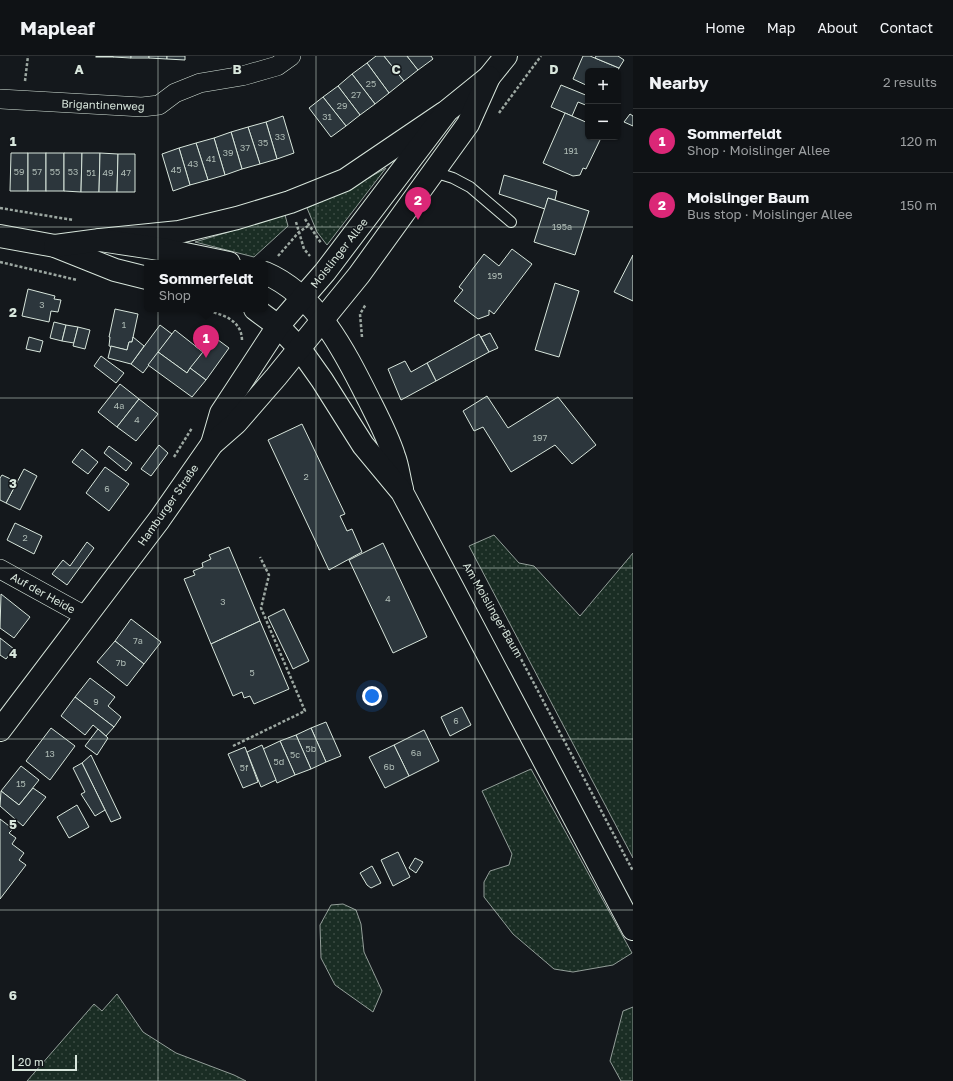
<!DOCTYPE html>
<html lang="en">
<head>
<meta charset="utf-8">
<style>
  :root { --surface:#0f1215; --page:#181b1e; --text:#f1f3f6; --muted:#9b9ea0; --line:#2f3234; --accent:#db2777 }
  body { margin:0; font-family:"Golos Text",sans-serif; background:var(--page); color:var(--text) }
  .controls { position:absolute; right:12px; top:12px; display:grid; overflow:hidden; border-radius:6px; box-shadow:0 1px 3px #0004 }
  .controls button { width:36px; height:36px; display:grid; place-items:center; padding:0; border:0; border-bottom:1px solid var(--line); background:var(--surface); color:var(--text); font:20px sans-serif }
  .scale { position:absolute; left:12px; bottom:10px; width:65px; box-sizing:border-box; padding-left:4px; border:2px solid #d8e6dc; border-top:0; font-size:11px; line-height:14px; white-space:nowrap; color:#d8e6dc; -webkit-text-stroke:3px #14181c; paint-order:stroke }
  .you { position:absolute; left:372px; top:640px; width:14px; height:14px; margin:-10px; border:3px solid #fff; border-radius:50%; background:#1a73e8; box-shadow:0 0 0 6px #1a73e833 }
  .badge { display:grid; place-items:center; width:26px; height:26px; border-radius:50%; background:var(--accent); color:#fff; font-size:13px; font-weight:700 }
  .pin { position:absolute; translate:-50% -33px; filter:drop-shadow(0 1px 2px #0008) }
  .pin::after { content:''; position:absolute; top:21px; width:14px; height:12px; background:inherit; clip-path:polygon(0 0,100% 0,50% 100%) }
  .popup { position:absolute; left:144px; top:204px; width:124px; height:52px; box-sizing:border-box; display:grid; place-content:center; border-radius:6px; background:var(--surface); filter:drop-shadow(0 1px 3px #0005); font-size:13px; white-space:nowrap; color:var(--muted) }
  .popup b { font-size:15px; color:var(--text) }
  .popup::after { content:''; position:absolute; left:50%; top:100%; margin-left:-8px; border:8px solid transparent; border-top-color:var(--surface) }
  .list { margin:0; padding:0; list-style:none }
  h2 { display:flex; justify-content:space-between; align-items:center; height:52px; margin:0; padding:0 16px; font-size:17px }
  h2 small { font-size:13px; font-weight:400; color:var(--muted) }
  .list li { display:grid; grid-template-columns:26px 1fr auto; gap:12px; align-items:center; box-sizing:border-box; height:64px; padding:0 16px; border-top:1px solid var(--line) }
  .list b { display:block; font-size:15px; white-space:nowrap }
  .list p { margin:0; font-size:13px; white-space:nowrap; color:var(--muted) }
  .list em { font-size:13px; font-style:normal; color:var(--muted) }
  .map { position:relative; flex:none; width:633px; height:1025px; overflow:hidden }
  header { display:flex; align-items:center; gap:24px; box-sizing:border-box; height:56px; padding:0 20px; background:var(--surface); border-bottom:1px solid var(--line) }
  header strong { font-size:19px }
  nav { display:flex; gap:22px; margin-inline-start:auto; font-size:14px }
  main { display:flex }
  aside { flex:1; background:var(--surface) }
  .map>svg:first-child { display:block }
  .grass { fill:url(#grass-dots); stroke:#939e99 }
  .building { fill:#2c363c; stroke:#d8e6dc }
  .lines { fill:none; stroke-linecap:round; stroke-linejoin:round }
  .lane-casing { stroke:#d8e6dc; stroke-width:12 }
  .street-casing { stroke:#d8e6dc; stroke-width:20 }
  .secondary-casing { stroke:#d8e6dc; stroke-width:24 }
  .primary-casing { stroke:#d8e6dc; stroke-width:24 }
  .path { stroke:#9da8a2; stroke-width:2.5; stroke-dasharray:3 2; stroke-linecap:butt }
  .lane { stroke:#14181c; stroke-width:10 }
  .street { stroke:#14181c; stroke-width:19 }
  .secondary { stroke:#14181c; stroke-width:22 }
  .primary { stroke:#14181c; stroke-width:22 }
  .grid { fill:none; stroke:#d8e6dc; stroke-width:1; stroke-opacity:0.55 }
  .labels { text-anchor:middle; stroke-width:3; stroke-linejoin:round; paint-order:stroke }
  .number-label { font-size:9px; fill:#adbab4 }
  .street-label { font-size:11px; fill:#d8e6dc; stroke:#14181c }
  .grid-label { font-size:13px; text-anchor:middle; font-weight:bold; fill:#d8e6dc; stroke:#14181c; stroke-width:3; stroke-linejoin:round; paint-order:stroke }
</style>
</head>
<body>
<header>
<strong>Mapleaf</strong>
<nav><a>Home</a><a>Map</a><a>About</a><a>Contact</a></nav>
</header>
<main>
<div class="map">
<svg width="633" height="1025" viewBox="0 0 633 1025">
  <defs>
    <pattern id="grass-dots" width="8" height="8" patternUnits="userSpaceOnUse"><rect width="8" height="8" fill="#1a2d24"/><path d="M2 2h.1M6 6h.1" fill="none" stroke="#3b4b43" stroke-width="1.8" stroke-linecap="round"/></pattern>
  </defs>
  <rect width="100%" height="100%" fill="#14181c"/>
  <g class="grass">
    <polygon points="386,112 327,189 317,176 307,152 347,134"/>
    <polygon points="285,159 288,170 254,201 195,186"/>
    <polygon points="494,479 519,507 534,510 580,560 633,497 633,802 469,490"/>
    <polygon points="531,713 632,897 613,909 573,916 554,913 513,878 484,841 484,826 490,815 509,809 512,798 482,735"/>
    <polygon points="343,848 356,854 361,868 364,896 382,935 373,956 335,929 321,902 320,869 331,849"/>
    <polygon points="117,938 143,976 176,997 234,1019 246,1025 27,1025 94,948 102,955"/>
    <polygon points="633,951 633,1025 621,1025 610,1005 623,955"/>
  </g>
  <g class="building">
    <rect x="96" y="0" width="17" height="1"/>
    <polygon points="113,0 131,0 131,2 113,1"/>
    <rect x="131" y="0" width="18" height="2"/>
    <polygon points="149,0 167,0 167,3 149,2"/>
    <polygon points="167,0 185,0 185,4 167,3"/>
    <polygon points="376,0 384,0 404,25 389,37 367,7"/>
    <polygon points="384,0 407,0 418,14 404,25"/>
    <polygon points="407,0 431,0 433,3 418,14"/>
    <polygon points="583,0 590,0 619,12 618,15 588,15 588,30 573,23"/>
    <polygon points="596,0 618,0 624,4 619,12 595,2"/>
    <polygon points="367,7 389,37 375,48 352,18"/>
    <polygon points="352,18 375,48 360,59 338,30"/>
    <polygon points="561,29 588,40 588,50 578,46 572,60 551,51"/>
    <polygon points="338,30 360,59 346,70 323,41"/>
    <polygon points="323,41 346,70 331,81 309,52"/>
    <polygon points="565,57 588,67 588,81 597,81 600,84 586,113 583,112 580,119 573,120 543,107"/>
    <polygon points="630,58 633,60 633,70 624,66"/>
    <polygon points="283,60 294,97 277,103 266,66"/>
    <polygon points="266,66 277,103 260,108 248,71"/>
    <polygon points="248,71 260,108 242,113 231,76"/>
    <polygon points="231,76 242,113 225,119 214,82"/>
    <polygon points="214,82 225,119 208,124 196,87"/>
    <polygon points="196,87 208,124 190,129 179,92"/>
    <polygon points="179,92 190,129 173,135 162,98"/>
    <polygon points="11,97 28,97 28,135 10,135"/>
    <rect x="28" y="97" width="18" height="38"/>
    <rect x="46" y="97" width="18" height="38"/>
    <polygon points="64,97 82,97 81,136 64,135"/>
    <polygon points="82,97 100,97 99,136 81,136"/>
    <polygon points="100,97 118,98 117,136 99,136"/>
    <polygon points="118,98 135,98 135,136 117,136"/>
    <polygon points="504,119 557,135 555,144 548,142 545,153 499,138"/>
    <polygon points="548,142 589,155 575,199 534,186"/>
    <polygon points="512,193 532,208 494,258 489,254 489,259 478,263 454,245 463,234 459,231 484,198 499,210"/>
    <polygon points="633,199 633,245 614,236"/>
    <polygon points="555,227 579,235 559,301 535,294"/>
    <polygon points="28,233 55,240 54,243 61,244 58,256 51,255 49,266 22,260"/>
    <polygon points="115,253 138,258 132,286 129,286 127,294 109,290 110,281 109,281"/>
    <polygon points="54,266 66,269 62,285 50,282"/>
    <polygon points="66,269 78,271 74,287 62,285"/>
    <polygon points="160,269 172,278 143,317 131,308"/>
    <polygon points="78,271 90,274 85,293 73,290"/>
    <polygon points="175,274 203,296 187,317 158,296"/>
    <polygon points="206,275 229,292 206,324 190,312 203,296 195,290"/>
    <polygon points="490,277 498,292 489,296 481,281"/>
    <polygon points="479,278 489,296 436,325 427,307"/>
    <polygon points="29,281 43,285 40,296 26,293"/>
    <polygon points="133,281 144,290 131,308 108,302 111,290 127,294 129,286 132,286"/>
    <polygon points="158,296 187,317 190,312 206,324 192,341 148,309"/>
    <polygon points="101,300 124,317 116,327 94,310"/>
    <polygon points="405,305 411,316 427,307 436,325 401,344 388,313"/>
    <polygon points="120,328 139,343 117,371 98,356"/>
    <polygon points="487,340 508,372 558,341 596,389 572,408 555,389 511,416 483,371 474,375 463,355"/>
    <polygon points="139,343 158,358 136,385 117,371"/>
    <polygon points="302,368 345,458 340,460 347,475 352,473 362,496 329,514 268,384"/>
    <polygon points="159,389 168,397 151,420 141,413"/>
    <polygon points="109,390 132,407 126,415 104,397"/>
    <polygon points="82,393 98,406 88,418 72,406"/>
    <polygon points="105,411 129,428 109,455 86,437"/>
    <polygon points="24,413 37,420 20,454 6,447"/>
    <polygon points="2,419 17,426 6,447 0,444 0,422"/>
    <polygon points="15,467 42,480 34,498 7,484"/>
    <polygon points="87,486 94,492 67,529 52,518 63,504 70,510"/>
    <polygon points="383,487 427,581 393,597 349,504"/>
    <polygon points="229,491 260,565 211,588 184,523 195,519 193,515 203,511 202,507 211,503 209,499"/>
    <polygon points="1,538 30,561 14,582 0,572"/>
    <polygon points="284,553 309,605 293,613 268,561"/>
    <polygon points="131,563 161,586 144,608 115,585"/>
    <polygon points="260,565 289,633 254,648 250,640 244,642 242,636 233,640 211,588"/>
    <polygon points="0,582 14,593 6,603 0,599"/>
    <polygon points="115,585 144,608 127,630 97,606"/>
    <polygon points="90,622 115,641 108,650 121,661 114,671 75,641"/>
    <polygon points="75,641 114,671 106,680 93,669 85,679 61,660"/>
    <polygon points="462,651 471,669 450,680 441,661"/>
    <polygon points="326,666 341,700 326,706 311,672"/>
    <polygon points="51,672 75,690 50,724 26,705"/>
    <polygon points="311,672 326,706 311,713 296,679"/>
    <polygon points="98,673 108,682 97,699 85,690"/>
    <polygon points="424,674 439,705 409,720 394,689"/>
    <polygon points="296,679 311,713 295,719 280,685"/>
    <polygon points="280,685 295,719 277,727 263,693"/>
    <polygon points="262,689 276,724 261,731 247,696"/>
    <polygon points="394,689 409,720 385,732 369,701"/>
    <polygon points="245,691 258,726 243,732 228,698"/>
    <polygon points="91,699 121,762 111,766 82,707"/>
    <polygon points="82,707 105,754 95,760 81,738 85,736 73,712"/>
    <polygon points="21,710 39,724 19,749 1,735"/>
    <polygon points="33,732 46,741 23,770 0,750 1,735 19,749"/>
    <polygon points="77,749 89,771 69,782 57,761"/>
    <polygon points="0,763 13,773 9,777 16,782 12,788 24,797 19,804 26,809 0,843"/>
    <polygon points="398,796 410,821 393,830 381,804"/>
    <polygon points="415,802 423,806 416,817 409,812"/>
    <polygon points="372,810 381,827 371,832 367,829 360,817"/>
  </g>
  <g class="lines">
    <defs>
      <polyline id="lane" points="434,116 453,122 470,131 511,166"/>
      <g id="street">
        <polyline points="0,43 142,51 159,49 175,37 200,27 242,20 277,10 291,0"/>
        <polyline points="0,513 87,561"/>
      </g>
      <g id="secondary">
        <polyline points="0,180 55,190 115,214 147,222"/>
        <polyline points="100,184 179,176 237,162 290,146 345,124 444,57"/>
        <polyline points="55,190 100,184 166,194 229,207"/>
        <path d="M265,217c52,22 80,79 104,127 9,18 19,37 25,56 4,10 5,22 8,33"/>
        <polyline points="255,253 278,270 300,293 322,324 363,389 402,436 633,873"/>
      </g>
      <g id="primary">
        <polyline points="212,388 221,357 278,270 325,216 447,55 489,21 506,0"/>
        <polyline points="0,674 159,464 212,388 236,367 276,321 359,219 468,68 489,21"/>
      </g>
    </defs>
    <use href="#lane" class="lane-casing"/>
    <use href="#street" class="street-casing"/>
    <use href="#secondary" class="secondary-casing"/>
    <use href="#primary" class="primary-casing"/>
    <g class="path">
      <polyline points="25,25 28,0"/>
      <polyline points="499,57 541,0"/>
      <polyline points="0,152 73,164"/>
      <polyline points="305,163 321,187"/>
      <polyline points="296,166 304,193 310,200"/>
      <polyline points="278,200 299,176 308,170"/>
      <polyline points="0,206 77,224"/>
      <path d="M199,253c18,4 43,8 43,32"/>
      <polyline points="362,281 360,258 366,248"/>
      <polyline points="174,401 192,372"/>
      <polyline points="478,530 510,582 633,815"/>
      <polyline points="233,690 305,655 261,552 269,519 260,501"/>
    </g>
    <use href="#lane" class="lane"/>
    <use href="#street" class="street"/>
    <use href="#secondary" class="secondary"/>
    <use href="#primary" class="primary"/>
  </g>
  <path class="grid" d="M158,0v1025M316,0v1025M475,0v1025M0,171h633M0,342h633M0,512h633M0,683h633M0,854h633"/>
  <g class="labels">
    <g class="number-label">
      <text x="371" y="31">25</text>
      <text x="356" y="42">27</text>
      <text x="342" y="53">29</text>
      <text x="327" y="64">31</text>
      <text x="280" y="84">33</text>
      <text x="263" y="90">35</text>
      <text x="245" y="95">37</text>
      <text x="571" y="98">191</text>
      <text x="228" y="100">39</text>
      <text x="211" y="106">41</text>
      <text x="193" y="111">43</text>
      <text x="176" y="117">45</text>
      <text x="19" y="119">59</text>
      <text x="37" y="119">57</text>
      <text x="55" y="119">55</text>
      <text x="73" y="119">53</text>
      <text x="91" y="120">51</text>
      <text x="108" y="120">49</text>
      <text x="126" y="120">47</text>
      <text x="562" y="174">195a</text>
      <text x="495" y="223">195</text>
      <text x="42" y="252">3</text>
      <text x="124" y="272">1</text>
      <text x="119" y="353">4a</text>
      <text x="137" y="367">4</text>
      <text x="540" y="385">197</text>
      <text x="306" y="424">2</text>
      <text x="107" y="436">6</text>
      <text x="25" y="485">2</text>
      <text x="388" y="546">4</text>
      <text x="223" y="549">3</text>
      <text x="138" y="588">7a</text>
      <text x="121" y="610">7b</text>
      <text x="252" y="620">5</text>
      <text x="96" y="649">9</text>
      <text x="456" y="668">6</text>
      <text x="311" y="696">5b</text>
      <text x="416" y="700">6a</text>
      <text x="50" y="701">13</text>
      <text x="295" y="702">5c</text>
      <text x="279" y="709">5d</text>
      <text x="389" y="714">6b</text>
      <text x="244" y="715">5f</text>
      <text x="21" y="731">15</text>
    </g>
    <g class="street-label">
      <text transform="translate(103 49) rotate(2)" y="4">Brigantinenweg</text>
      <text transform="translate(339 197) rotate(-52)" y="4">Moislinger Allee</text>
      <text transform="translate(168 449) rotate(-55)" y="4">Hamburger Straße</text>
      <text transform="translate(43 537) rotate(29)" y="4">Auf der Heide</text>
      <text transform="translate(493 554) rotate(60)" y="4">Am Moislinger Baum</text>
    </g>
  </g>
  <g class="grid-label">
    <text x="79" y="18">A</text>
    <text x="237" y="18">B</text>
    <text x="396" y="18">C</text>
    <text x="554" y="18">D</text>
    <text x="13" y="90">1</text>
    <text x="13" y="261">2</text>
    <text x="13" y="432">3</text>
    <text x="13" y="602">4</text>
    <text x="13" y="773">5</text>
    <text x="13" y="944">6</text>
  </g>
</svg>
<div class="controls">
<button>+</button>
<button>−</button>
</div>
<div class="scale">20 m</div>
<div class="you"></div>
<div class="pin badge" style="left:206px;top:302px">1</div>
<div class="popup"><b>Sommerfeldt</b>Shop</div>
<div class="pin badge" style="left:418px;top:164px">2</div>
</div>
<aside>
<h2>Nearby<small>2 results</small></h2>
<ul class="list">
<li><span class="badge">1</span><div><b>Sommerfeldt</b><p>Shop · Moislinger Allee</p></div><em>120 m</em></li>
<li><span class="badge">2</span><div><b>Moislinger Baum</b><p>Bus stop · Moislinger Allee</p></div><em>150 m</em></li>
</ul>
</aside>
</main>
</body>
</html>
